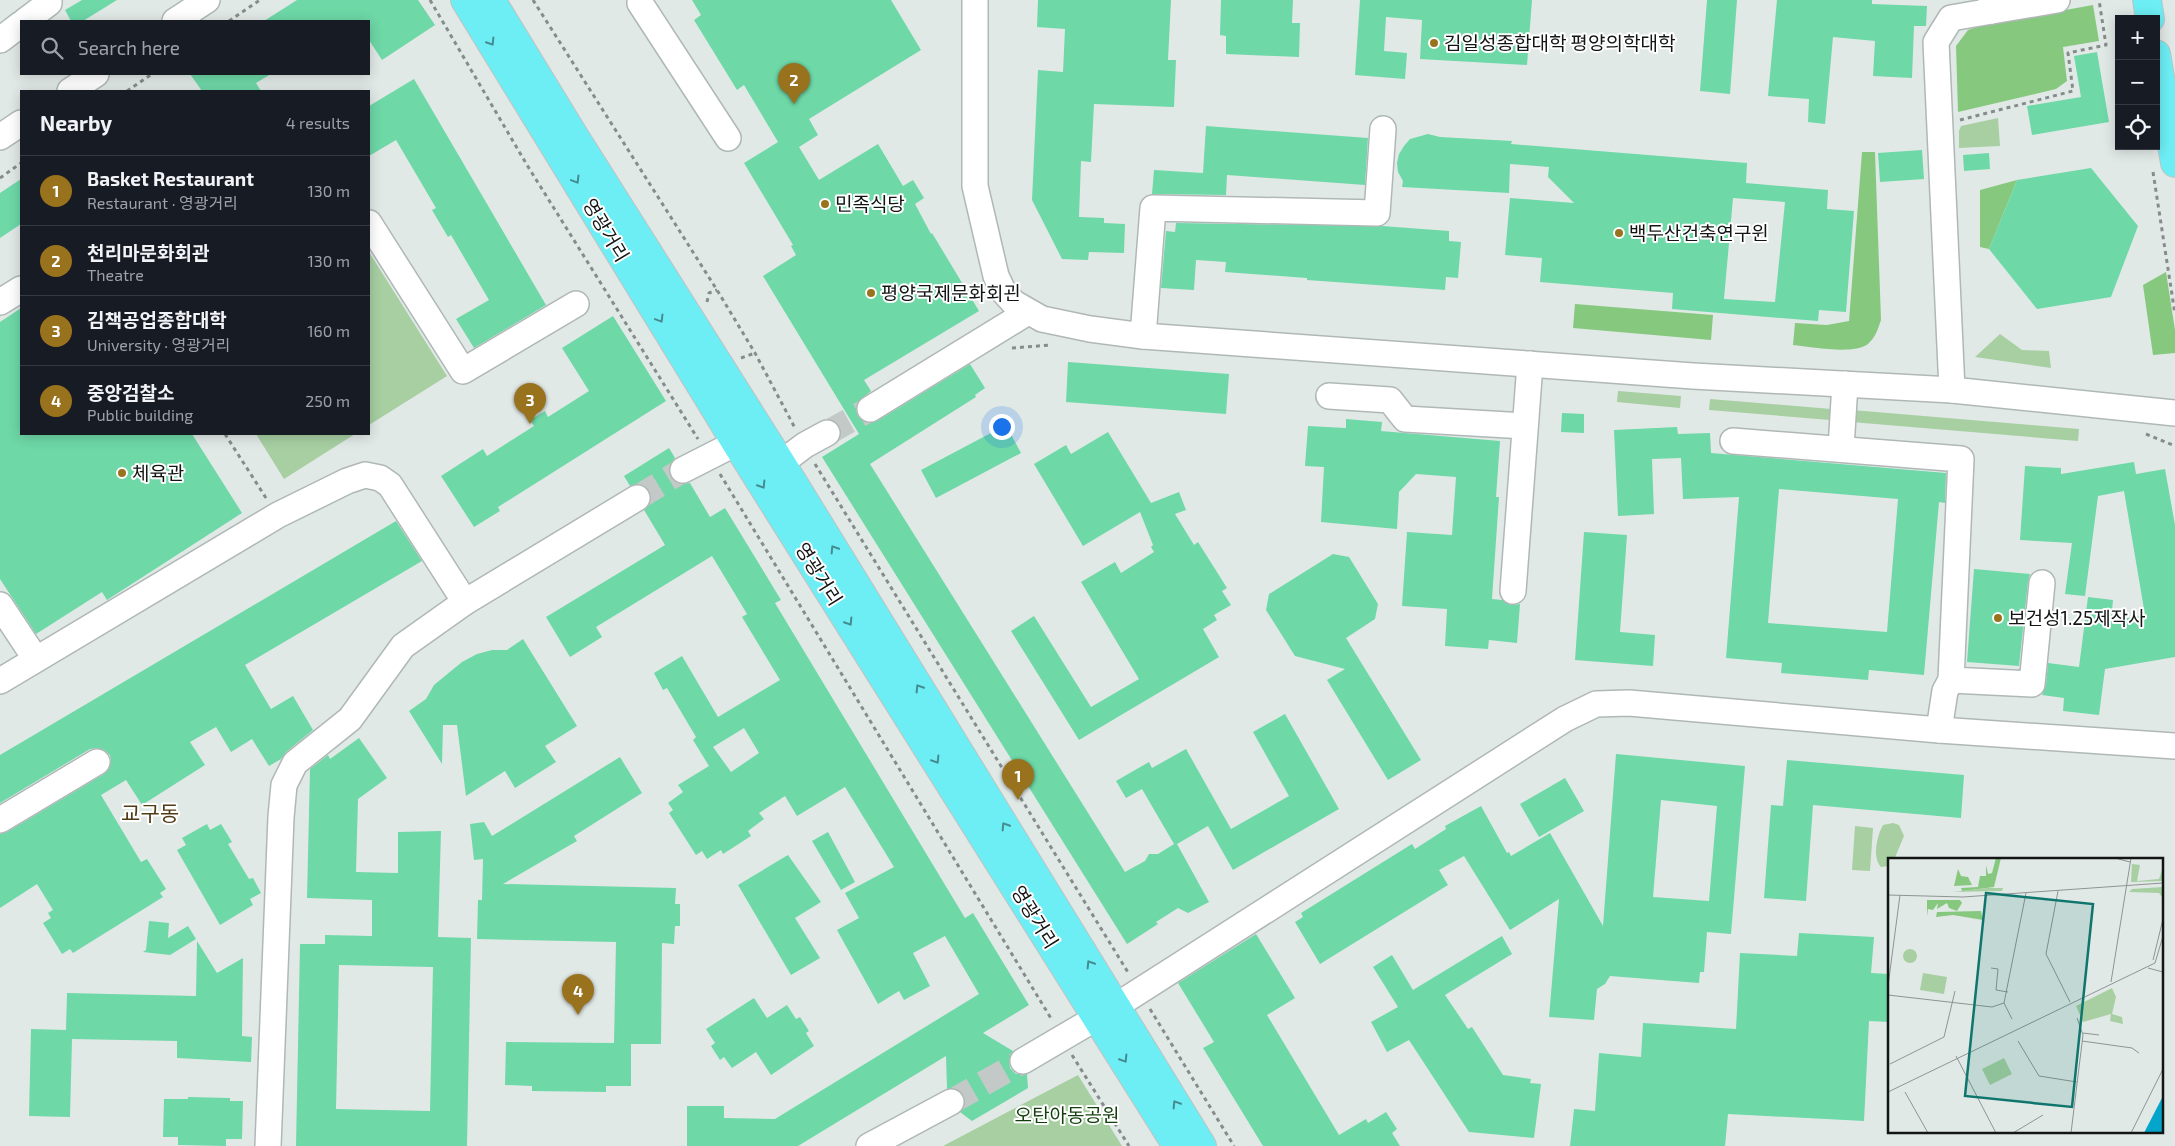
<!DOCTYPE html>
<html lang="en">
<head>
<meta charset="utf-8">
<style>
  :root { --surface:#171b24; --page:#20242c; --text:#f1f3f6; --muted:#9ea1a6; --line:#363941; --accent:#99721e }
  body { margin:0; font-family:"Exo 2","Noto Sans KR",sans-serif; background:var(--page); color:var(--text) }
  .controls { position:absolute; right:15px; top:15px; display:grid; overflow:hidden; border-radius:0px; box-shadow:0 2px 12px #0003 }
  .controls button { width:45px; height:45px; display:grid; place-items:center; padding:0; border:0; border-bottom:1px solid var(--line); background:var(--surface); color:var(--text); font:25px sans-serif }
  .you { position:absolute; left:1001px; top:426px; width:18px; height:18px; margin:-12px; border:4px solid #fff; border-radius:50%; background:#1a73e8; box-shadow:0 0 0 8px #1a73e833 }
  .badge { display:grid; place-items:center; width:32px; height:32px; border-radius:50%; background:var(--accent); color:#fff; font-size:16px; font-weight:700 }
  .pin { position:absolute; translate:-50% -41px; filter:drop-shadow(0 1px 2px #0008) }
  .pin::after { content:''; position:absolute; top:26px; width:18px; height:15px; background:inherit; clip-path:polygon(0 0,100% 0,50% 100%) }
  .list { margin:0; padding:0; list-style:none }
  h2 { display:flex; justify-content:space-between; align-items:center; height:65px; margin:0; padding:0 20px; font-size:21px }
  h2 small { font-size:16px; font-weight:400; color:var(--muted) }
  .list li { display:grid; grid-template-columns:32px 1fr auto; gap:15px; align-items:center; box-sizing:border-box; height:70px; padding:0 20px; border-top:1px solid var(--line) }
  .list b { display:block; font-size:19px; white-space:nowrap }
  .list p { margin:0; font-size:16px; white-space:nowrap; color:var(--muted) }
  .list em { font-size:16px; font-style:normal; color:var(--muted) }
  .icon { flex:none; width:28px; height:28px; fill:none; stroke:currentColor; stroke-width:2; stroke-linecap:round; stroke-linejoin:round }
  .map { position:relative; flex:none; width:2175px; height:1146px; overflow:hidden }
  .search { position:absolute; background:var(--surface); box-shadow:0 2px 12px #0003; left:20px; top:20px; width:350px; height:55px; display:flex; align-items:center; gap:12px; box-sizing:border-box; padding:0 18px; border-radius:0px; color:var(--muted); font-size:19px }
  .panel { position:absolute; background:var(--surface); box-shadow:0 2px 12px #0003; left:20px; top:90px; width:350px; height:345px; border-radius:0px }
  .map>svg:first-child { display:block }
  .green { fill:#a7cfa2 }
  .forest { fill:#86c87e }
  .building { fill:#6ed8a7; fill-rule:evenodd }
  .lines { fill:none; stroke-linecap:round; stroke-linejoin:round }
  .minor-tunnel { stroke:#c2c9c7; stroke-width:25; stroke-dasharray:25 12; stroke-linecap:butt }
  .minor-casing { stroke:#b0b8b7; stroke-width:28 }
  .major-casing { stroke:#c1c2c2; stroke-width:30 }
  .path { stroke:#868c8b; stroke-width:3; stroke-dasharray:4 4; stroke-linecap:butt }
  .minor { stroke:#fff; stroke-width:25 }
  .major { stroke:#6deef5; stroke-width:28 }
  .oneway { stroke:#448c90 }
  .poi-dot { fill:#99721e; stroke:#fff; stroke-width:2 }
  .labels { text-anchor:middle; stroke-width:4; stroke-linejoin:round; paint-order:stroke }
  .poi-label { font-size:19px; fill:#121514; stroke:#fff; text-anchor:start }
  .street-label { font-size:19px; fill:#121514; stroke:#fff }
  .park-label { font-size:19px; fill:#123f0d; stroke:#fff }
  .quarter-label { font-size:21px; fill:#4f3b16; stroke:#fff }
  .inset-road { fill:none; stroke:#8e9493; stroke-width:1 }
  .view { fill:#0f766e; fill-opacity:0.15; stroke:#0f766e; stroke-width:2.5 }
  .inset-edge { fill:none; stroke:#121514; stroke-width:2.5 }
</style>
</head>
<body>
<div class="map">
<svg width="2175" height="1146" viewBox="0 0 2175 1146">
  <rect width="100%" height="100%" fill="#e1e9e7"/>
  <g class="green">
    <polygon points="1998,118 2000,146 1959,148 1959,131 1961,126"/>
    <polygon points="369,252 447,376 369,425"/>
    <polygon points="2000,334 2022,350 2049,351 2051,368 1975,357"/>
    <polygon points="1618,391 1681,396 1680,408 1617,402"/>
    <polygon points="1710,399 1831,409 1830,420 1709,410"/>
    <polygon points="1852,410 2079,429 2078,441 1851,422"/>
    <polygon points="256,434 355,434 284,479"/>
    <path d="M1893,823l6,2 5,11 -10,24h-5v6l-8,1c-9,-10 -4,-31 2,-42z"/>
    <polygon points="1855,826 1873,828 1870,871 1852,870"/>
    <polygon points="1078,1075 1122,1146 943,1146"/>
  </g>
  <g class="forest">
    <polygon points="2093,5 2099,41 2063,47 2067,81 2056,89 1958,112 1956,46 1968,30 1982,25"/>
    <path d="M1862,152h13l6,168c-3,9 -6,18 -13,24 -15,11 -56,3 -75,1l2,-22 32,2 22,-4z"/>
    <polygon points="2017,180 1989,249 1980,247 1980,190"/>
    <polygon points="2166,272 2175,330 2175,353 2153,355 2143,285"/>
    <polygon points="1575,304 1713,315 1711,340 1573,328"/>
  </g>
  <g class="building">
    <polygon points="82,0 117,0 83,21 71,21 65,10"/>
    <polygon points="297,0 418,0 435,25 382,60 369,40 369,21 264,21"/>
    <polygon points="692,0 891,0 921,50 809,119 818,135 799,147 819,180 878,144 903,186 913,180 924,198 915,204 931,234 932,233 979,311 864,380 871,391 858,402 856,410 858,416 863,421 870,423 877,421 970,364 985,388 975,395 976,397 870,464 1125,872 1145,861 1149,854 1158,854 1174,844 1142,789 1126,798 1116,781 1149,762 1152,768 1186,749 1231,829 1289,796 1253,732 1285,714 1339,809 1233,870 1208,826 1177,844 1209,902 1188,913 1178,908 1156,922 1158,924 1127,944 822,457 859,434 763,276 796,255 791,246 793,245 744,163 778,142 744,85 737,90 694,20 701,15"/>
    <polygon points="1038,0 1171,0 1168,60 1176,60 1174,107 1094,104 1091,162 1081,161 1079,217 1104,218 1104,223 1125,224 1124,253 1089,252 1088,260 1062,259 1032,200 1038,70 1063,72 1065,29 1037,27"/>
    <polygon points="1221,0 1293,0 1292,23 1300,23 1299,57 1226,54 1226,36 1220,35"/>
    <polygon points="1360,0 1532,0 1527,65 1420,59 1422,20 1386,17 1384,51 1407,53 1405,79 1355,75"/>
    <polygon points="1707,0 1737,0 1730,94 1700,91"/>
    <polygon points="1777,0 1872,0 1872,4 1927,6 1926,26 1914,26 1912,78 1873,76 1875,41 1833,37 1825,124 1808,122 1809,99 1768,96"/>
    <polygon points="2097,52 2109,122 2032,135 2027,106 2081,97 2074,56"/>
    <polygon points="190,74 271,74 256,83 261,91 202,91"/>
    <polygon points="414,79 546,305 474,348 456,319 489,300 451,235 448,237 432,210 436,208 396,140 369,156 369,106"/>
    <polygon points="1206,126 1368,138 1365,185 1227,175 1226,195 1152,194 1154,170 1203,173"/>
    <path d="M1428,134l12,3 72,4 -1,3 236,19 -1,20 82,7 -1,19 27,2 -8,101 -27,-2 -1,11 -146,-12 1,-16 -133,-11 2,-24 -37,-3 5,-57 64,5 -26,-26 1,-10 -39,-3 -1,29 -107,-6 1,-6 -5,-9 -1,-9 2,-9 5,-8 6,-7zM1733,198l52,4 -10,100 -51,-3z"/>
    <polygon points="1922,150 1924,179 1880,182 1878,153"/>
    <polygon points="1989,153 1990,169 1964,171 1963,155"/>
    <polygon points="2091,168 2138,226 2111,297 2037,309 1989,249 2017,180"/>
    <polygon points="21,179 21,224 0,238 0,193"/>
    <polygon points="1176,223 1382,226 1449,231 1449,241 1461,242 1458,278 1446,277 1445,290 1307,280 1307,278 1225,272 1226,262 1196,260 1194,290 1161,288 1166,231 1175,232"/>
    <polygon points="21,308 21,434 192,434 242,513 107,600 102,592 36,634 0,579 0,322"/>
    <polygon points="613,316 666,401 498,507 500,511 474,527 441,476 483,449 487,456 534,426 530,420 545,411 548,417 589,391 562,348"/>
    <polygon points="1068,362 1229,374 1226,414 1066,402"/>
    <polygon points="1562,413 1584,414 1584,433 1561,432"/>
    <polygon points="1346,419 1382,422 1381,431 1500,441 1496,497 1499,497 1492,599 1502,600 1511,605 1520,604 1517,643 1489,640 1488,649 1445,646 1447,609 1402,606 1407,532 1452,535 1456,477 1416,474 1399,492 1397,529 1321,522 1324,467 1305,466 1308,426 1346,428"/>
    <polygon points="1006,425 1021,453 936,498 921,470"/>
    <path d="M1677,427l1,7 32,-1 1,20 235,20 -1,30 -6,-1 -15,173 -55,-5 -1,10 -87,-7 1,-10 -56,-5 13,-161 -56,2 -2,-41 -29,1 2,55 -36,2 -4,-86zM1779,489l119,10 -11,133 -119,-9z"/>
    <polygon points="1108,432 1151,503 1179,492 1186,510 1175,514 1194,545 1198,542 1227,588 1222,591 1231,605 1214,615 1217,620 1203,629 1219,657 1079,740 1011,631 1034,616 1091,707 1139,679 1081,582 1115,562 1121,573 1154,552 1151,547 1153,545 1140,512 1083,546 1034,464 1066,445 1071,454"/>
    <path d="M669,448l6,10 -4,5 -2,7 1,7 5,5 7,2 8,-1 20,34 15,-9 56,92 -6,3 190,315 8,-5 56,92 -46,28 30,18 -4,10 1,7 6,6h11l1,14 -56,33 -12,-9 5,-9 -2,-8 -5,-5 -11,-1 -1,-33 -148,90h-111v-40h37v12l51,1 204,-125 -34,-58 -32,17 17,33 -26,14 -5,-9 -21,13 -41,-74 22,-12 -14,-25 49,-26 -49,-80 -48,29 -12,-20 -26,17 5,6 -16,12 3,5 -28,18 -2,-4 -14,9 -5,-8 -6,4 -27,-42 4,-3 -5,-7 15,-11 -5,-7 31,-19 -16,-26 3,-3 -29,-49 -4,2 -9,-17 28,-17 36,61 62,-37 -38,-63 5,-3 -35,-58 -116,71 6,10 -32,20 -24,-40 119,-72 -21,-35 6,-6 1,-7 -1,-6 -7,-6 -7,-1 -6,2 -6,-10zM744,728l15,25 -28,19 -18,-25z"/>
    <polygon points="2134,462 2136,474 2165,469 2175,525 2175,657 2105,669 2099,715 2063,711 2064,698 2042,695 2046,685 2048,663 2079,667 2088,597 2113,600 2111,621 2145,615 2124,491 2098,496 2085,596 2065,594 2072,543 2020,540 2025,466 2061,468 2061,474"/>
    <polygon points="396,521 422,561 245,665 271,709 293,696 313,730 286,752 281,759 269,766 252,739 231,752 216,727 190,742 205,765 142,805 126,780 101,795 141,862 147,859 166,889 160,893 163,897 73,953 70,949 62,954 43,923 51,918 48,913 53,910 37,884 0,908 0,834 7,832 104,774 109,769 111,762 110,755 104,750 97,748 90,749 0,803 0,755"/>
    <polygon points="1584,532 1627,535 1620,632 1655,635 1653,666 1575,660"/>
    <polygon points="1333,554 1349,557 1378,604 1375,619 1346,638 1421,760 1388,780 1327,680 1345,669 1295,656 1266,610 1269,594"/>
    <polygon points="1974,569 2030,574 2028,582 2019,666 1967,662"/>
    <polygon points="523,639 577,726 545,746 556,762 515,788 505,771 466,796 457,725 443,725 442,764 409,711 426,699 434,685 462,662 477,654 492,650 507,650"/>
    <path d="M359,738l28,40 -29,21 -2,73 42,1v-41l43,-1 -3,106 33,1 -4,208h-171l4,-202h25v-9l47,1v-36l-65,-2 3,-129 18,-14 2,4zM339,965l94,2 -3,144 -94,-2z"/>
    <path d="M1616,754l129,12 -14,168 -24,-2 -3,40h-4l-1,11 -89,-7 -5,8 -8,5 -3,31 -45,-3 10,-118 -49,31 -46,-74 -25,14 9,15 -128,79 -25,-42 8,-5 -2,-4 111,-69 3,5 31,-20 -1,-3 36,-20 26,47 2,-1 2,4 39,-23 53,93zM1661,800l56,6 -8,95 -56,-4z"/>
    <polygon points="620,757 642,793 574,836 577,841 503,884 676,888 675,904 680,904 680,926 675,926 674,944 662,943 661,1044 631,1044 631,1086 606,1086 606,1092 532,1091 532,1086 505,1085 506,1042 614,1043 616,942 477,939 478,900 482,900 483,859 474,860 470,824 484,822 492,836"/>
    <polygon points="1787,760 1964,775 1961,818 1813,805 1806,901 1764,898 1771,805 1783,806"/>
    <polygon points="1565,778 1584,811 1539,837 1520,804"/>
    <polygon points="207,824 210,830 221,824 232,842 228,844 249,879 253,878 261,893 250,899 253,905 220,925 177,850 186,845 182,838"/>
    <polygon points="828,832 855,882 841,890 812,841"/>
    <polygon points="788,855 821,902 795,918 820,958 791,975 738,885"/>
    <polygon points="149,921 169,923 168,938 188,926 196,939 170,955 143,952 146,950"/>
    <polygon points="1799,933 1874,937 1871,973 1889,974 1889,1022 1869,1021 1864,1121 1728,1114 1725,1146 1570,1146 1574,1109 1595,1111 1599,1053 1641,1057 1643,1023 1736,1029 1740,953 1797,956"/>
    <polygon points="1256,934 1295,998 1267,1015 1339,1135 1366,1119 1368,1123 1386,1112 1397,1129 1392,1133 1400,1146 1263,1146 1203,1048 1214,1042 1178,983"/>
    <polygon points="1502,936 1512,954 1445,995 1468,1029 1472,1027 1503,1075 1531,1079 1530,1083 1541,1084 1534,1138 1469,1132 1409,1040 1387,1052 1371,1022 1398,1007 1373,967 1392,955 1413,990"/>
    <polygon points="197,941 217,973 243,958 242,1036 252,1037 251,1062 177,1058 177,1041 72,1039 70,1117 29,1116 31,1029 66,1030 67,993 196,996"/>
    <polygon points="754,998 767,1018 787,1005 796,1019 800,1017 809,1031 806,1033 814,1046 771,1075 756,1052 732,1068 724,1057 720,1060 711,1046 715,1043 706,1029"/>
    <polygon points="188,1097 230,1098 230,1101 243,1101 242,1139 226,1139 226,1146 178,1145 178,1137 163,1137 164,1099 188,1099"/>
  </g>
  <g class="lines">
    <g class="minor-tunnel">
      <polyline points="827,433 870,409"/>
      <polyline points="637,498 683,470"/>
      <polyline points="951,1102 1023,1061"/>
    </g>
    <defs>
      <g id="minor">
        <polyline points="975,0 975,186 996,276 1003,291 1014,303 1042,319 1090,329 1143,336 1693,376 1952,390 2175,413"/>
        <polyline points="640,3 728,138"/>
        <polyline points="1992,11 2057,0"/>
        <polyline points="25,21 49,3 49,0"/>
        <polyline points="175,21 207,0"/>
        <polyline points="0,40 21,24"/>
        <polyline points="70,91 96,74"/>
        <polyline points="0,137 21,123"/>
        <polyline points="369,223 463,371 576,304"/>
        <polyline points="0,302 21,289"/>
        <polyline points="1143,336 1153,208 1377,213 1383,129"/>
        <polyline points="1952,390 1936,42 1951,18 1992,11 1991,0"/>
        <polyline points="1329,396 1390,400 1405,419 1525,426"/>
        <polyline points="870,409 1028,312"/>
        <polyline points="1733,441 1961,459 1951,680 2032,684 2042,583"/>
        <polyline points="1841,448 1845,384"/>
        <polyline points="781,463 805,445 827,433"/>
        <polyline points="683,470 736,443"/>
        <polyline points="1513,591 1530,364"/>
        <polyline points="0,605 35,658"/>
        <polyline points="0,681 278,515 347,481 365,475 380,478 390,485 465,602"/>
        <polyline points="1939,730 1945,691 1951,680"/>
        <polyline points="0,820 97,762"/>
        <polyline points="1116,1006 1565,719 1596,704 1629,703 1939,730 2175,746"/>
        <polyline points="1023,1061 1098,1017"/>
        <polyline points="268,1146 281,817 284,785 295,763 350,719 403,646 465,602 637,498"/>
        <polyline points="869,1146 951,1102"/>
      </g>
      <g id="major">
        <polyline points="465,0 736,443 1177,1146"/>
        <polyline points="491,0 573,134 781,463 1202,1146"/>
        <polyline points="2147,0 2150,19"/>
        <polyline points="2156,54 2175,163"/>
      </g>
    </defs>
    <use href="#minor" class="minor-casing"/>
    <use href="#major" class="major-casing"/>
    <g class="path">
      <polyline points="430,0 527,165 698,439"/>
      <polyline points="533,0 717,290 755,353 795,428"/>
      <polyline points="229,21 260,0"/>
      <polyline points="127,91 152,74"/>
      <polyline points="1960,120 2073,91 2068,53 2106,45 2099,0"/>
      <polyline points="2153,172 2175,314"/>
      <polyline points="0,178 21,163"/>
      <polyline points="707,302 709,293 717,290"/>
      <polyline points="1012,348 1051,345"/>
      <polyline points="741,358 755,353"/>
      <polyline points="225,434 266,498"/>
      <polyline points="2146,434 2175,446"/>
      <polyline points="815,464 1129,974"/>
      <polyline points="720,474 1052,1020"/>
      <polyline points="1150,1009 1234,1146"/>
      <polyline points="1072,1055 1129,1146"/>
    </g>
    <use href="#minor" class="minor"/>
    <use href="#major" class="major"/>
  </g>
  <defs><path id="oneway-chevron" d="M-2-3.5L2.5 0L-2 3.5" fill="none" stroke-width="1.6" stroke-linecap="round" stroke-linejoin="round" transform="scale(1.25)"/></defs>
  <g class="oneway">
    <use href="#oneway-chevron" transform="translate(491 42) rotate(58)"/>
    <use href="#oneway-chevron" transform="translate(576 180) rotate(59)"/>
    <use href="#oneway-chevron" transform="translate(660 319) rotate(59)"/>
    <use href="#oneway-chevron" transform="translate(762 485) rotate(58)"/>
    <use href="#oneway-chevron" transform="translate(834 549) rotate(-122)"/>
    <use href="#oneway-chevron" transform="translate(849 622) rotate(58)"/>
    <use href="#oneway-chevron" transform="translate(919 688) rotate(-122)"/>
    <use href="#oneway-chevron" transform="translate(936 760) rotate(58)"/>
    <use href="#oneway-chevron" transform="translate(1005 826) rotate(-122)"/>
    <use href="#oneway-chevron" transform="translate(1090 964) rotate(-122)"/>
    <use href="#oneway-chevron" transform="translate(1124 1059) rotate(58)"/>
    <use href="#oneway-chevron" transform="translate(1176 1104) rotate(-122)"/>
  </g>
  <g class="poi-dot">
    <circle cx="1434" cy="43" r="5"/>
    <circle cx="825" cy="204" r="5"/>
    <circle cx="1619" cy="233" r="5"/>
    <circle cx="871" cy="293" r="5"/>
    <circle cx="122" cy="473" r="5"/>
    <circle cx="1998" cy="618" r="5"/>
  </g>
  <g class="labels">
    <g class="poi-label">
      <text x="1444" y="50">김일성종합대학 평양의학대학</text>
      <text x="835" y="211">민족식당</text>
      <text x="1629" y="240">백두산건축연구윈</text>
      <text x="881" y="300">평양국제문화회괸</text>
      <text x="132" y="480">체육관</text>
      <text x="2008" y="625">보건성1.25제작사</text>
    </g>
    <g class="street-label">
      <text transform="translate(606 230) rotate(59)" y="7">영광거리</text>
      <text transform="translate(819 574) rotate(58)" y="7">영광거리</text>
      <text transform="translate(1035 917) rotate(58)" y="7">영광거리</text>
    </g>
    <g class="park-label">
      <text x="1067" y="1122">오탄아동공원</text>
    </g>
    <g class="quarter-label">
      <text x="150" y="821">교구동</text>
    </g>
  </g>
  <g transform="translate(1888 858)">
    <rect width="275" height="275" fill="#e1e9e7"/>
    <path d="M244,6l8,1 -3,16 22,-2 3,-9 1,11 -32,1zM275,29l-1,10 -3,-4 -30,-1 3,-3zM99,30h16l-1,3 -49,1zM15 98a7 7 0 1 1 14 0a7 7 0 1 1-14 0ZM35,115l24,4 -3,17 -24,-4zM224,130l4,9 -4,17 10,3 1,7 -13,-3 1,-7 -28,8 -7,-16zM116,200l8,16 -22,11 -8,-16z" fill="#a7cfa2"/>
    <path d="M108,0h5l-7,29 -32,4 -1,-3 17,-1 2,-11h6v-11l2,9 4,-1zM70,11l3,7 7,1 4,8 -18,1zM39,42h33l2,3 -5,8 -8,-3 -2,-5 -10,6 1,-6 -5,7 -5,-1 -1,7zM93,53l2,9 -30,-5 -17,2 1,-5z" fill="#86c87e"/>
    <path d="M275,238v37h-19l2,-4z" fill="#03a5ca"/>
    <path class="inset-road" d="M227,0l15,4M170,33l-12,63 24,48M0,37l75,2 200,-14M265,102l10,-41M103,110l7,1 -2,21 12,2M260,110l15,4M223,124l20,-124M0,128l12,-91M0,137l104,12 12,-4M124,161l-8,-16 22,-110M195,175l16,2M130,183l21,35 38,6M194,183l50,7 7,5M68,198l40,77M2,206l54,-27 11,-46M0,234l267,-129 8,-27M17,234l23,41M125,275l30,-18M183,275l12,-98 -6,-17M243,275l32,-64"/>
    <path class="view" d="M98,35l107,11 -21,203 -107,-11z"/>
    <rect width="275" height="275" class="inset-edge"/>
  </g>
</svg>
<div class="controls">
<button>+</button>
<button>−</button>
<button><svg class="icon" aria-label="locate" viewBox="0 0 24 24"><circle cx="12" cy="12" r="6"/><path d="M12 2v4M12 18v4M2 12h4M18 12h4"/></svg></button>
</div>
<div class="you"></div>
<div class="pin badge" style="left:1018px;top:800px">1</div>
<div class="pin badge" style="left:794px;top:104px">2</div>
<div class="pin badge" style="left:530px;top:424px">3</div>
<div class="pin badge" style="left:578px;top:1015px">4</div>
<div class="search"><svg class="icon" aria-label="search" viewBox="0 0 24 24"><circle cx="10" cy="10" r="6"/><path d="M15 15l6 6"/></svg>Search here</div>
<section class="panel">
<h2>Nearby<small>4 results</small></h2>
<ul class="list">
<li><span class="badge">1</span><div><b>Basket Restaurant</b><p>Restaurant · 영광거리</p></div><em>130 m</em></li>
<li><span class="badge">2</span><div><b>천리마문화회관</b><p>Theatre</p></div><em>130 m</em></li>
<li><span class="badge">3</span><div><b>김책공업종합대학</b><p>University · 영광거리</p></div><em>160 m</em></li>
<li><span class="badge">4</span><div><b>중앙검찰소</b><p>Public building</p></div><em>250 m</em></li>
</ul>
</section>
</div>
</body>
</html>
